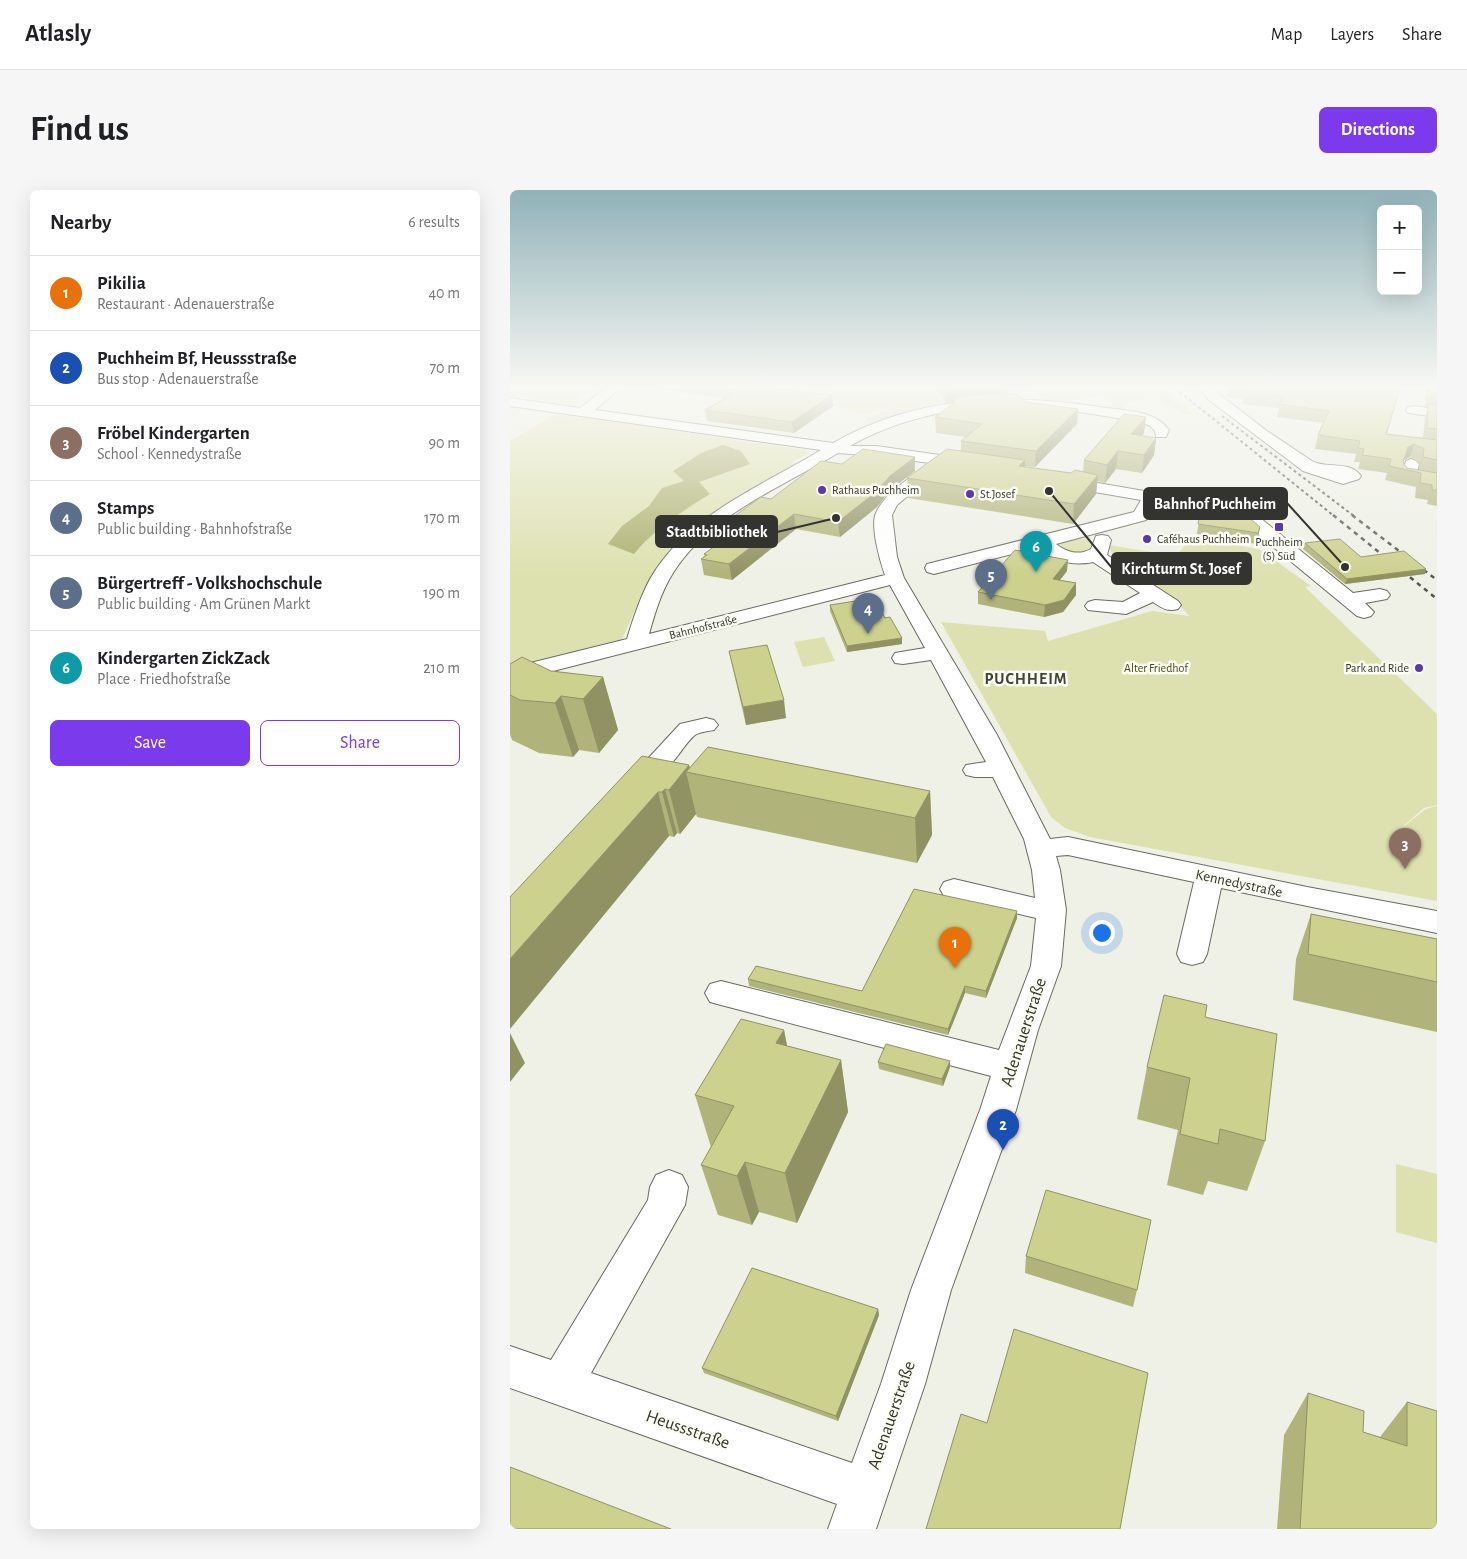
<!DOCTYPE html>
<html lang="en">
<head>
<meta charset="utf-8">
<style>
  :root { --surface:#fff; --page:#f6f6f6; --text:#202124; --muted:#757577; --line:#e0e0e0; --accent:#7c3aed }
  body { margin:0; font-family:"Alegreya Sans",sans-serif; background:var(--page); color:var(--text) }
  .controls { position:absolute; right:15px; top:15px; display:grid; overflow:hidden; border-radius:8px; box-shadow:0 5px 20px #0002 }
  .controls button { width:45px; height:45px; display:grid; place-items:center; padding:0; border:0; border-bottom:1px solid var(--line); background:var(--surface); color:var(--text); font:25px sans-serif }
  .you { position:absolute; left:591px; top:742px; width:18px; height:18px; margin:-12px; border:4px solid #fff; border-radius:50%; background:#1a73e8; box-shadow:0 0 0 8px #1a73e833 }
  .badge { display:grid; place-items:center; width:32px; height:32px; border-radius:50%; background:var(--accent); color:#fff; font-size:16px; font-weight:700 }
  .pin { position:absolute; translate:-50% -41px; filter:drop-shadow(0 1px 2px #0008) }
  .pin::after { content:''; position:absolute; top:26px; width:18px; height:15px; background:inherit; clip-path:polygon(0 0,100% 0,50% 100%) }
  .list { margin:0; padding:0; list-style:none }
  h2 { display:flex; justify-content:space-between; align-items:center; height:65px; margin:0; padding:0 20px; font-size:21px }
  h2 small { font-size:16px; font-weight:400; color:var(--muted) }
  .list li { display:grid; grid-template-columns:32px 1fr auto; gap:15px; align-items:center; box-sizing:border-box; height:75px; padding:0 20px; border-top:1px solid var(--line) }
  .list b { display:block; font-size:19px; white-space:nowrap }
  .list p { margin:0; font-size:16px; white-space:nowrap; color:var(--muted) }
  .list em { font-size:16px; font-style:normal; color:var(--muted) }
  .actions { display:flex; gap:10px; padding:15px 20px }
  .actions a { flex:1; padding:11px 0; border:1px solid var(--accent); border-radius:8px; text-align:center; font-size:18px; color:var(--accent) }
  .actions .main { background:var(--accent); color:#fff }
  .map { position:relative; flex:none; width:927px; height:1339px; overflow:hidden; border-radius:8px }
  header { display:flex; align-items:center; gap:30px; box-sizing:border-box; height:70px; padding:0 25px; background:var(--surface); border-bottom:1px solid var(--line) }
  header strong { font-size:24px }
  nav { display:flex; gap:28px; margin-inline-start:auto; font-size:18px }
  .intro { display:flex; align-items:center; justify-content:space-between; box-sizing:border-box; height:120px; padding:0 30px }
  h1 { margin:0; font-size:35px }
  .button { padding:12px 22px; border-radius:8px; background:var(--accent); color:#fff; font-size:18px; font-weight:700 }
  main { display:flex; gap:30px; padding:0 30px }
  aside { flex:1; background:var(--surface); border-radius:8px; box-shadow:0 5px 20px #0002 }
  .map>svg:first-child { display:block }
  .green { fill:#dde1af }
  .water { fill:#adb06f }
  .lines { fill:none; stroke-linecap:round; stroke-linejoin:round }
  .minor-casing { stroke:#696961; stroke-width:2 }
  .minor { fill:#fff; fill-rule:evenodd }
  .rail-far1 { stroke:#555651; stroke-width:2; stroke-dasharray:3 3; stroke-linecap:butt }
  .rail { stroke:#555651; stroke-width:2.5; stroke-dasharray:4.5 4.5; stroke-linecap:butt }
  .wall { fill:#b0b47a; fill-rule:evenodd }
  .shaded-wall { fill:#909263 }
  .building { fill:#cdd18e; stroke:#909263 }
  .poi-dot { fill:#5b38b0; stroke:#fcfdf3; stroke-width:2 }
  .labels { text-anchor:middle; stroke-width:5; stroke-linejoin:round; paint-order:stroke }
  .far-poi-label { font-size:12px; fill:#333430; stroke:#fcfdf3; text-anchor:start }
  .far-street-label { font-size:12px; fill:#333430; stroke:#fcfdf3 }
  .far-park-label { font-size:12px; fill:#484a18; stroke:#fcfdf3 }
  .street-label { font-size:15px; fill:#333430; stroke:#fcfdf3 }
  .far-district-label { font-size:16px; font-weight:bold; letter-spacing:1px; fill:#42433b; stroke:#fcfdf3 }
  .near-street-label { font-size:18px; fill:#333430; stroke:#fcfdf3 }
  .leader { fill:none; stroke:#333430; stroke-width:2 }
  .callout-dot { fill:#333430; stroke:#fcfdf3; stroke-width:2 }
  .callout { fill:#333430; stroke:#333430; stroke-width:2 }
  .callout-label { font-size:16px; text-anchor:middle; font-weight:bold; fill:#fff }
</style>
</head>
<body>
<header>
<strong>Atlasly</strong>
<nav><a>Map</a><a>Layers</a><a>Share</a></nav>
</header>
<div class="intro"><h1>Find us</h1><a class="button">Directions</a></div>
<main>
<aside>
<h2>Nearby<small>6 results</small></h2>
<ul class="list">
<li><span class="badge" style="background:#e8710a">1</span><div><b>Pikilia</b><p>Restaurant · Adenauerstraße</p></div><em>40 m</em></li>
<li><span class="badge" style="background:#1a4fb4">2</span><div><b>Puchheim Bf, Heussstraße</b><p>Bus stop · Adenauerstraße</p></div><em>70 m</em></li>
<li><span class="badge" style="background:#8d6e63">3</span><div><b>Fröbel Kindergarten</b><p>School · Kennedystraße</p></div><em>90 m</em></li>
<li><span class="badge" style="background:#5c6f8a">4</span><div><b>Stamps</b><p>Public building · Bahnhofstraße</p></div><em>170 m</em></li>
<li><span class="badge" style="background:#5c6f8a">5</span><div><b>Bürgertreff - Volkshochschule</b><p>Public building · Am Grünen Markt</p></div><em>190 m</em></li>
<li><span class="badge" style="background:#0f9aa8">6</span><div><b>Kindergarten ZickZack</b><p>Place · Friedhofstraße</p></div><em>210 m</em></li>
</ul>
<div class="actions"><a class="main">Save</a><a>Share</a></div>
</aside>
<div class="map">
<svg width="927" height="1339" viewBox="0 0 927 1339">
  <rect width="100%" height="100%" fill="#eff0e6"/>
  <g class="green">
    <polygon points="0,198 81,198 65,215 0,206"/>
    <polygon points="329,198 422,198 433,213 393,223 358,234 357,228 383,217 355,224 322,216 327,211 313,210"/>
    <polygon points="525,198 653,198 683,224 674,224 645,208 617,212 615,217 611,221 572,216 580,216 583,218 604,215 592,206 557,211 559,213 555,214 533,209"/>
    <polygon points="46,224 295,260 300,263 282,272 289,274 151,373 132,405 112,449 0,478 0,251"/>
    <path d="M682,347l67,12 52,37 -6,1 132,127v91l-13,3 -31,27 33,-26 11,-3v95l-347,-64 -25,-9 -14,-11 -110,-195 104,9 3,10 104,-30 37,5c-19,-30 -71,-33 -80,-71l67,11z"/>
    <path d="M565,348l11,1 7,4 1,5c-11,6 -24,7 -34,-1l1,-5z"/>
    <polygon points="314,447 325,471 293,477 284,452"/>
    <polygon points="886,974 927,984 927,1053 886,1042"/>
  </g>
  <path class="water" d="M213,255l18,6 9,13 -51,18 11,12c-26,16 -57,36 -76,60l-26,-10 14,-18 27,-20 13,-18 22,-7 -11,-10 28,-18z"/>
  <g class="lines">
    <defs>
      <g id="minor">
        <path d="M96,198h14l-25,22 238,33c86,-49 179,-50 274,-35 21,3 49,3 62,22l-3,7h-10l-1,-6 -5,-5 -9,-4c-38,-6 -76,-14 -114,-15 -60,-3 -124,9 -177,39h26l78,11 5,2 3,3 -3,3h-14l-48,40 -5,10 5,42 7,21 93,157 53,104 18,-2 239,50 130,24v22l-216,-45 -14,66 -4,8 -11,3 -11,-3 -4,-8 17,-72 -126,-27 -12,1 4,14 6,40 -5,56 -23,64 -22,80 -65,180 -26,94 -49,145h-48l9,-25 -327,-116v-42l41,14 97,-160 2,-13 6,-12 13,-5 13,5 6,12 -3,18 -94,168 261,90 29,-79 30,-94 69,-180 11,-34 -270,-71 -11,-3 -5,-9 5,-9 11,-3 278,69 32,-84 5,-48 -92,-22 -4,-7 4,-7 10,-3 81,19 -3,-28 -8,-31 -31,-62h-18l-9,-2 -3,-5 3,-5 20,-3 -55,-102 -28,4 -8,-1 -3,-5 3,-5 30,-5 -35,-63 -380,97v-14l117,-29c6,-20 13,-41 23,-60 37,-64 110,-92 171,-129l-311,-44v-8l70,10zM328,263l38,3 54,7c-18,14 -45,29 -54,50 -6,13 4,48 9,62l-236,59c6,-21 12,-42 24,-61 36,-58 109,-86 165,-120z"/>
        <path d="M696,198h12l-1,4 2,2 48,37 45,30c14,8 38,-1 49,15l-2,3 -16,5 -40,-13 -94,-71 -6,-7z"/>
        <polygon points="903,216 927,219 927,227 898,223 896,220 898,217"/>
        <polygon points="901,269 906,271 909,274 907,283 927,286 927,296 893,290 891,287 896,271"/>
        <path d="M551,283l25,8 134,23 34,9 99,80 27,-4 7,2 3,4 -3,4 -22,4 9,9 -3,4 -7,2 -7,-2 -115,-95 -24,-7 -62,-11 -10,17 -90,24c10,8 23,12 35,5l5,-13 6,-1 6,1 3,4 -4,15 71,46 3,4 -3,4c-11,3 -16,-1 -25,-7l-27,12 -38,-4 -3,-4 3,-4 7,-2 28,2 17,-9 -47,-31c-19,4 -41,0 -54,-15l-105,27 -7,-2 -2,-4 2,-4 207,-52 7,-12 -58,-10 -28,-9 -2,-3 2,-3z"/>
        <path d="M196,528l8,2 4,5 -4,5c-5,1 -14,2 -19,5 -17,14 -25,45 -51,38l-3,-5 3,-5 36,-39z"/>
      </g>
    </defs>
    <use href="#minor" class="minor-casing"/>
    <use href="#minor" class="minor"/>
    <g class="rail-far1">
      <polyline points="665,198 824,326"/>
      <polyline points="712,226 844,326"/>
    </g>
    <g class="rail">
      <polyline points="823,325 927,409"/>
      <polyline points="842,325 927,390"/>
    </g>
  </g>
  <g class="wall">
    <polygon points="151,198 284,198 280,200 322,205 323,216 284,243 197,231 195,220 214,208 152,200"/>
    <polygon points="425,198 497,198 497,204 567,234 525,277 515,276 515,277 561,283 573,281 574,270 634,243 632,246 646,248 644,265 632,283 606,279 595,293 587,291 586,304 563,334 398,308 397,288 451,261 451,251 456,247 426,243 425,227 443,214 443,212 436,213"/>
    <path d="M719,198h171l-13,46 36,4 2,-21 3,-11h-3l1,-18h11v118l-10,-2 1,-4 -13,-2 1,-11 -31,-7 2,-7 -29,-4 2,-7h-6l2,-8 -41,-5 3,-14 6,-12 -47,-6 2,-9 -37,-4 1,-5 -16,-2zM900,267l10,6 -1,7 -12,-2 -4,-5 1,-3z"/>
    <polygon points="405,267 405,281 380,300 367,317 330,347 286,339 222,390 194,385 191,369 195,367 194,364 213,351 210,339 212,337 212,335 261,309 332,274"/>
    <polygon points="691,317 750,337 748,347 746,354 687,344"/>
    <polygon points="795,353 851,367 915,384 835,394 793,359"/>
    <polygon points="557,381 550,390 566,393 566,405 553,422 534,427 468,414 468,402"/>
    <polygon points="320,415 354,415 375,428 392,448 392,454 337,462 320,421"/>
    <polygon points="219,461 276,528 236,535 223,479"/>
    <polygon points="0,474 41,481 93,487 108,540 89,563 69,560 63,567 29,563 2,550 0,544"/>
    <polygon points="179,575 180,578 420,601 422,645 407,673 187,627 186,624 170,644 167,643 164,647 159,646 0,707"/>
    <polygon points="801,724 927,749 927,842 783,810 786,769"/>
    <polygon points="507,728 476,808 455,803 438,845 239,796 238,789 352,801"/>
    <polygon points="695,827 755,951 737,1001 698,991 693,1005 657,995 668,940 627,929 637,877"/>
    <polygon points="274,840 277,856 331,870 338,922 287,1033 249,1022 242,1035 208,1025 191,975 201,957 185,905"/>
    <polygon points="440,871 440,877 433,896 369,879 368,872"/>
    <polygon points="516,1066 627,1100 623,1117 515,1083"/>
    <polygon points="368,1119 369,1125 328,1231 194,1183 192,1178"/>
    <polygon points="798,1203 853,1242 870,1247 897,1212 927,1339 767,1339 774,1245"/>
  </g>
  <g class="shaded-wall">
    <polygon points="266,198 284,198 266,209"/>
    <polygon points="471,198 497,198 497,208 443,208 443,212 436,213 435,201"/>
    <polygon points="322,205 323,216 284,243 282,232"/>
    <polygon points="568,219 567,234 525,277 526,261"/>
    <polygon points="636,227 634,243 620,261 621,244"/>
    <polygon points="646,248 644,265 632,283 634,265"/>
    <polygon points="904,254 900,267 894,270 891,279 898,257"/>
    <polygon points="608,261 606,279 595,293 597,275"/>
    <polygon points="405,267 405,281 380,300 367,317 330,347 328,332 380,286"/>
    <polygon points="515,270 514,289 509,276"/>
    <polygon points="588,285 586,304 563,334 564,314"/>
    <polygon points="284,324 286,339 222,390 219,374"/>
    <polygon points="750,337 748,347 746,354 748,343"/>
    <polygon points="558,370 557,381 542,400 543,389"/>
    <polygon points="916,379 915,384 835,394 837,389"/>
    <polygon points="566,393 566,405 553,422 534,427 535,415"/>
    <polygon points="392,448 392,454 337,462 337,456"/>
    <polygon points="93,487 108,540 89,563 73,509"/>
    <polygon points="51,506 69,560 63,567 45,513"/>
    <polygon points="274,510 276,528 236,535 233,517"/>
    <polygon points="179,575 181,583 176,582 186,624 170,644 159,600"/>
    <polygon points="155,599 167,643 164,647 152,602"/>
    <polygon points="420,601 422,645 407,673 405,628"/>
    <polygon points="148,602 159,646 0,839 0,769"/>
    <polygon points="507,721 507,728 476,808 476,801"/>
    <polygon points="455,796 455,803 438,845 438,839"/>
    <polygon points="274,840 284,893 266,853"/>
    <polygon points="0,843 15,873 0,892"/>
    <polygon points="331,870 338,922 287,1033 275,983"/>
    <polygon points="440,871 440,877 433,896 432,889"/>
    <polygon points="235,972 249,1022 242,1035 227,986"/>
    <polygon points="368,1119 369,1125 328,1231 326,1226"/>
  </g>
  <g class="building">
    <polygon points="213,198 266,198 265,199 322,205 282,232 195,220 223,204 216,203 222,199"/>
    <polygon points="433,198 471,198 435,201"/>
    <polygon points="735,198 890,198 876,244 927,250 927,270 913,267 914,259 904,254 898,257 893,272 897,278 927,283 927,300 922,300 922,295 910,293 911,283 879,276 881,269 852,265 854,259 848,258 850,251 808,245 819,221 769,214 774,206 734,202"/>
    <polygon points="919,198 927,198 927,205 919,203"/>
    <polygon points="472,204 507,204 515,212 568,219 526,261 451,251 472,234 425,227 445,212 443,208"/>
    <polygon points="918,214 927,215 927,239 917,238"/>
    <polygon points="614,224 636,227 621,244 646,248 634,265 608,261 597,275 574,270"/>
    <polygon points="353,259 405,267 380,286 366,302 328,332 284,324 219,374 191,369 197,365 194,364 224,342 210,339 215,336 212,335 251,307 261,309 311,271 332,274"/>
    <polygon points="437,259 515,270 509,276 561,283 565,280 588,285 564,314 397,288"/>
    <polygon points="691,317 734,323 750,337 748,343 688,334"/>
    <polygon points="830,349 851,367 894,361 916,379 837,389 795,353"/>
    <polygon points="505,360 558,370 543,389 566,393 554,410 535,415 468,402"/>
    <polygon points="352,410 354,415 367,413 375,428 380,427 392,448 337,456 320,415"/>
    <polygon points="257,455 274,510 233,517 219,461"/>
    <polygon points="12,467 41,481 93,487 73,509 51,506 45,513 10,510 0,505 0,474"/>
    <polygon points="198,557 420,601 405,628 176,582"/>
    <polygon points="132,566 179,575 159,600 155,599 152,602 148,602 0,769 0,707"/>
    <polygon points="404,699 507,721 476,801 455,796 438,839 238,789 246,776 352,801"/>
    <polygon points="801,724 927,749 927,792 798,764"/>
    <polygon points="654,805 697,815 695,827 767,844 755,951 710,939 708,954 670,944 680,888 637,877"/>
    <polygon points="231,829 274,840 266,853 331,870 275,983 235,972 227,986 191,975 224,916 185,905"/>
    <polygon points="376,854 440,871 432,889 368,872"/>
    <polygon points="536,1000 641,1030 627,1100 516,1066"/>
    <polygon points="242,1078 368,1119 326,1226 192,1178"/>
    <polygon points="504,1139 638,1183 610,1339 416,1339 451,1224 477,1233"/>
    <polygon points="798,1203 854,1221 853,1242 897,1256 897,1212 927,1221 927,1339 790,1339"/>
    <polygon points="0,1277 161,1339 0,1339"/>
  </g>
  <linearGradient id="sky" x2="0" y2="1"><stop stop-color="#90b2b8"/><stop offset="0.51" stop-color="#f8f8f4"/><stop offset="1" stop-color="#f8f8f4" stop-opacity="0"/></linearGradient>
  <rect width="927" height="386" fill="url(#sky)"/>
  <g class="poi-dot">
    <circle cx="312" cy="300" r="5"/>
    <circle cx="460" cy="304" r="5"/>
    <rect x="764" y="332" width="10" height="10" rx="2.5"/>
    <circle cx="637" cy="349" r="5"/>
    <circle cx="909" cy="478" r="5"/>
  </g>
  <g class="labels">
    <g class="far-poi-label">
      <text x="322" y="304">Rathaus Puchheim</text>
      <text x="470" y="308">St.Josef</text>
      <text x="647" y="353">Caféhaus Puchheim</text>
      <text x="769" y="356" text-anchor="middle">Puchheim<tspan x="769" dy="14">(S) Süd</tspan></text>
      <text x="899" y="482" text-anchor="end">Park and Ride</text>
    </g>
    <g class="far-street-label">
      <text transform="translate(193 437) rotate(-14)" y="4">Bahnhofstraße</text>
    </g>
    <g class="far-park-label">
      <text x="646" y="482">Alter Friedhof</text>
    </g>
    <g class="street-label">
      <text transform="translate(729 693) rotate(12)" y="5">Kennedystraße</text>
    </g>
    <g class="far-district-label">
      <text x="516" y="494">PUCHHEIM</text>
    </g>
    <g class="near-street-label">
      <text transform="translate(513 842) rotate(-72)" y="6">Adenauerstraße</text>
      <text transform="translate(381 1225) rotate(-71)" y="6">Adenauerstraße</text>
      <text transform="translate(178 1239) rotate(19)" y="6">Heussstraße</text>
    </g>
  </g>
  <path class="leader" d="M835 377L777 313M326 328L267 342M539 301L602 378"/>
  <g class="callout-dot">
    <circle cx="835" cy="377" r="5"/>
    <circle cx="326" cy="328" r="5"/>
    <circle cx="539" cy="301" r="5"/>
  </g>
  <g class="callout">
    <rect x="634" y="298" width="143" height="31" rx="5"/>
    <rect x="146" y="326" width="121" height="31" rx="5"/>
    <rect x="602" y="363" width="139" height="31" rx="5"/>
  </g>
  <g class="callout-label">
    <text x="705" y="319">Bahnhof Puchheim</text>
    <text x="207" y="347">Stadtbibliothek</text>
    <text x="671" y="384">Kirchturm St. Josef</text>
  </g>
</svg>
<div class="controls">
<button>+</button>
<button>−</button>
</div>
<div class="you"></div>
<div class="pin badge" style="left:445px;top:778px;background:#e8710a">1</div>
<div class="pin badge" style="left:493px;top:960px;background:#1a4fb4">2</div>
<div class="pin badge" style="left:895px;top:679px;background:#8d6e63">3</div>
<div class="pin badge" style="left:358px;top:444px;background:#5c6f8a">4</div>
<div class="pin badge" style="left:481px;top:410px;background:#5c6f8a">5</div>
<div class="pin badge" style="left:526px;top:382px;background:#0f9aa8">6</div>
</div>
</main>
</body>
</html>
